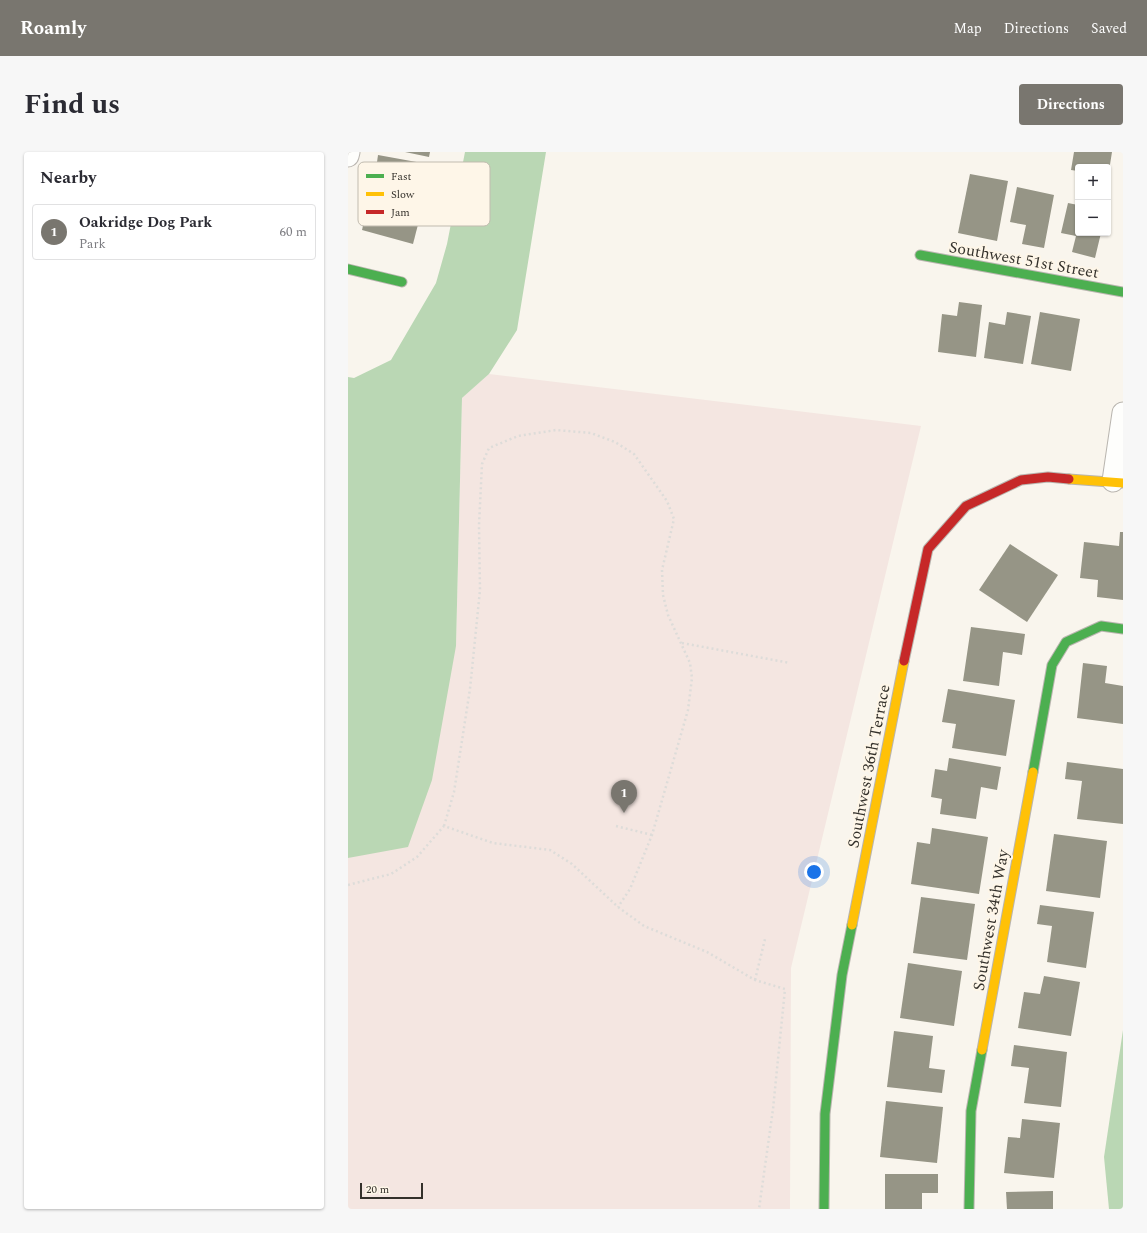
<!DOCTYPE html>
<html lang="en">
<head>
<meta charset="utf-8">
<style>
  :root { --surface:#fff; --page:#f7f7f7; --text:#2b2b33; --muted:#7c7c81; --line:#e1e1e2; --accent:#79766f }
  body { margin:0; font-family:Spectral,serif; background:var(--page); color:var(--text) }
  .controls { position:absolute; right:12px; top:12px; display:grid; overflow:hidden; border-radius:4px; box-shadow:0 1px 3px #0004 }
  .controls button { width:36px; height:36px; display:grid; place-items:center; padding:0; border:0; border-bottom:1px solid var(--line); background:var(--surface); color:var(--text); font:20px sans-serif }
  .scale { position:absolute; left:12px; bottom:10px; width:63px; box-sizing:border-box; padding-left:4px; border:2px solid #34312b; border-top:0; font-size:11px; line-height:14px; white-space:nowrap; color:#34312b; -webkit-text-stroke:3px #fef6e8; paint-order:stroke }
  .you { position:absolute; left:466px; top:720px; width:14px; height:14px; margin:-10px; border:3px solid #fff; border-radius:50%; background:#1a73e8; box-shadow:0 0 0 6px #1a73e833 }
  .badge { display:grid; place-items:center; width:26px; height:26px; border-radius:50%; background:var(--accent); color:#fff; font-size:13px; font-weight:700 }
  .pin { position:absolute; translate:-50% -33px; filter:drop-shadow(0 1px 2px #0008) }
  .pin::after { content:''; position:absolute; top:21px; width:14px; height:12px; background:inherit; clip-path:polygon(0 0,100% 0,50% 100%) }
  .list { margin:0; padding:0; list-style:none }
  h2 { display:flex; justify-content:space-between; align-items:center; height:52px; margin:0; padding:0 16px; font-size:17px }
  h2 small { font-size:13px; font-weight:400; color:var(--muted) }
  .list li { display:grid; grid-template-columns:26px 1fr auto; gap:12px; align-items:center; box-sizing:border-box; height:56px; margin:0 8px 8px; padding:0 8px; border:1px solid var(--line); border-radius:4px }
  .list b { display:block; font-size:15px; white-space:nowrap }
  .list p { margin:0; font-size:13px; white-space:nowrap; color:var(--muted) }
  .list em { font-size:13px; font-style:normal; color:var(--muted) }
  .map { position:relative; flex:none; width:775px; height:1057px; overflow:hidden; border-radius:4px }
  header { display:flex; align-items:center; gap:24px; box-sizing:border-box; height:56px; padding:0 20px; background:var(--accent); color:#fff }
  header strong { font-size:19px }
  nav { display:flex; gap:22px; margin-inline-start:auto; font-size:14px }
  .intro { display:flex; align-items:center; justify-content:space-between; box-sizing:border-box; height:96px; padding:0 24px }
  h1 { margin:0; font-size:28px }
  .button { padding:10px 18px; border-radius:4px; background:var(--accent); color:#fff; font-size:14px; font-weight:700 }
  main { display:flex; gap:24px; padding:0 24px }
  aside { flex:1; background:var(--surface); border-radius:4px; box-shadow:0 1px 3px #0004 }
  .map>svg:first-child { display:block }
  .green { fill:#f4e6e1 }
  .water { fill:#bad7b4 }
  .building { fill:#969586 }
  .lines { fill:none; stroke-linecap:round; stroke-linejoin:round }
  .street-casing { stroke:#b9b5af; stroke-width:23 }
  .fast-casing { stroke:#b9b5af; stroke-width:11 }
  .slow-casing { stroke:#b9b5af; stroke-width:11 }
  .jam-casing { stroke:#b9b5af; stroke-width:11 }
  .path { stroke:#dddcd9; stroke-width:2.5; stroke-dasharray:2 3; stroke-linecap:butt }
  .street { stroke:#fefefc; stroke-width:21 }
  .fast { stroke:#4caf50; stroke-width:9 }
  .slow { stroke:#ffc107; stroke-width:9 }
  .jam { stroke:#c62828; stroke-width:9 }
  .labels { text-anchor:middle; stroke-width:4; stroke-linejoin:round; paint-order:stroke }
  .street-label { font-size:16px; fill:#34312b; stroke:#fef6e8 }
  .key { fill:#fef6e8; stroke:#c1bbaf; stroke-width:1 }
  .key-label { font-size:11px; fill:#34312b }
</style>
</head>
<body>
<header>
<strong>Roamly</strong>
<nav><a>Map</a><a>Directions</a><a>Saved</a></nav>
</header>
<div class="intro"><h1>Find us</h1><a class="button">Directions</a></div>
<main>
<aside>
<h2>Nearby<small></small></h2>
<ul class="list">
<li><span class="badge">1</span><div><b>Oakridge Dog Park</b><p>Park</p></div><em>60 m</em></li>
</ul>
</aside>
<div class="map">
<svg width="775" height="1057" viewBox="0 0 775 1057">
  <rect width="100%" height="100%" fill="#f9f5ed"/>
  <polygon class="green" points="141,222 573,274 443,816 442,1057 0,1057 0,706 7,704 108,494 114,246"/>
  <g class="water">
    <polygon points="117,0 198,0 169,178 141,222 114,246 108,494 84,628 60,695 0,706 0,225 6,226 43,208 88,131 99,92"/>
    <polygon points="775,878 775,1057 761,1057 756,1005"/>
  </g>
  <g class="building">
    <polygon points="57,0 82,0 81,5"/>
    <polygon points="726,0 764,0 761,19 760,15 730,15 730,19 723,18"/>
    <polygon points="30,3 85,13 78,48 25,39"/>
    <polygon points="622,22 660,29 649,89 610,81"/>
    <polygon points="669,35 706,43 696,96 674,92 678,73 662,70"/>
    <polygon points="22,44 74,57 65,92 14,78"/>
    <polygon points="720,51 730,53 730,81 753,81 747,106 724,100 728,84 713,81"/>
    <polygon points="611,150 634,153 628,205 590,200 594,162 609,164"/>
    <polygon points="659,160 683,164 675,212 636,206 641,170 657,173"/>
    <polygon points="692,160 732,167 723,219 683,212"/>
    <polygon points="772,380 775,380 775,448 749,445 750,428 732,426 736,390 771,394"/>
    <polygon points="662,392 710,423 679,470 631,438"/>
    <polygon points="623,475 677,482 674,503 655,500 651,534 615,529"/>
    <polygon points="735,511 759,514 757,531 775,534 775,572 729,566"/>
    <polygon points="600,537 667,548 658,604 604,596 608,572 594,570"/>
    <polygon points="601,606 653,615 649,638 633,635 628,667 592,662 594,647 583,645 587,617 599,619"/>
    <polygon points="719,610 775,617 775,672 729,667 734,629 717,627"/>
    <polygon points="584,676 640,685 631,742 563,732 569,690 582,692"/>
    <polygon points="706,682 759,689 752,746 698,739"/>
    <polygon points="573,745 627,752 619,808 565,801"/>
    <polygon points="692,753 746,760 738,816 699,810 704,774 689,772"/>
    <polygon points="560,811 614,819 606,874 552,866"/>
    <polygon points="696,824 732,830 723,884 670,876 676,840 692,842"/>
    <polygon points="546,879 585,884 581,916 597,918 594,941 539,935"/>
    <polygon points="666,893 719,900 713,955 676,951 681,916 663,914"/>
    <polygon points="538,949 595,955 589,1011 532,1005"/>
    <polygon points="674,967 712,971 706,1026 656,1021 660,985 672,986"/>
    <polygon points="537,1022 590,1022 590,1041 574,1041 574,1057 537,1057"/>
    <polygon points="705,1039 705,1057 659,1057 658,1040"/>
  </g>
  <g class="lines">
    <defs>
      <g id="street">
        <polyline points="0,4 1,0"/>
        <polyline points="765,329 775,261"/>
      </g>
      <g id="fast">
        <polyline points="572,103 775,140"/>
        <polyline points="0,117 54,130"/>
        <polyline points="685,620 704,513 718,490 753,474 775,477"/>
        <polyline points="476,1057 477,962 494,823 504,773"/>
        <polyline points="621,1057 623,959 634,898"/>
      </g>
      <g id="slow">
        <polyline points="721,327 775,331"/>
        <polyline points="504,773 556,509"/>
        <polyline points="634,898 685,620"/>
      </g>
      <polyline id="jam" points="556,509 580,397 618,354 673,328 700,325 721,327"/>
    </defs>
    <use href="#street" class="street-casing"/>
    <use href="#fast" class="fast-casing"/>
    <use href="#slow" class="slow-casing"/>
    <use href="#jam" class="jam-casing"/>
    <g class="path">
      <polyline points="334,491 442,511"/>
      <polyline points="96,674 106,640 122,537 132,438 131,373 134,312 141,296 170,284 208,278 243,281 267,290 286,302 319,349 326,367 314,418 315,443 320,463 342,511 344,526 340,558 304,683 282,737 270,755"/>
      <polyline points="268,674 304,683"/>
      <polyline points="0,733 43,722 69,705 96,674 145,691 202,698 224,712 270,755 296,774 359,800 407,828 437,837 425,957 411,1057"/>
      <polyline points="407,828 417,787"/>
    </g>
    <use href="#street" class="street"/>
    <use href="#fast" class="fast"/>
    <use href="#slow" class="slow"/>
    <use href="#jam" class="jam"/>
  </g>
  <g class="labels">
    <g class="street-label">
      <text transform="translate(676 107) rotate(10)" y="6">Southwest 51st Street</text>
      <text transform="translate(520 614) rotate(-79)" y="6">Southwest 36th Terrace</text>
      <text transform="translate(642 768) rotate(-80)" y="6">Southwest 34th Way</text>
    </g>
  </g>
  <rect x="10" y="10" width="132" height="64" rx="6" class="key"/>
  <rect x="18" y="22" width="18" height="4" fill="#4caf50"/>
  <rect x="18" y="40" width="18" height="4" fill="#ffc107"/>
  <rect x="18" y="58" width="18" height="4" fill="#c62828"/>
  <g class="key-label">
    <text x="43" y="28">Fast</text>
    <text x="43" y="46">Slow</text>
    <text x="43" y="64">Jam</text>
  </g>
</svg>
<div class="controls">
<button>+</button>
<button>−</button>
</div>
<div class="scale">20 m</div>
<div class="you"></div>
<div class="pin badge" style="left:276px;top:661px">1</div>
</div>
</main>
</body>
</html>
